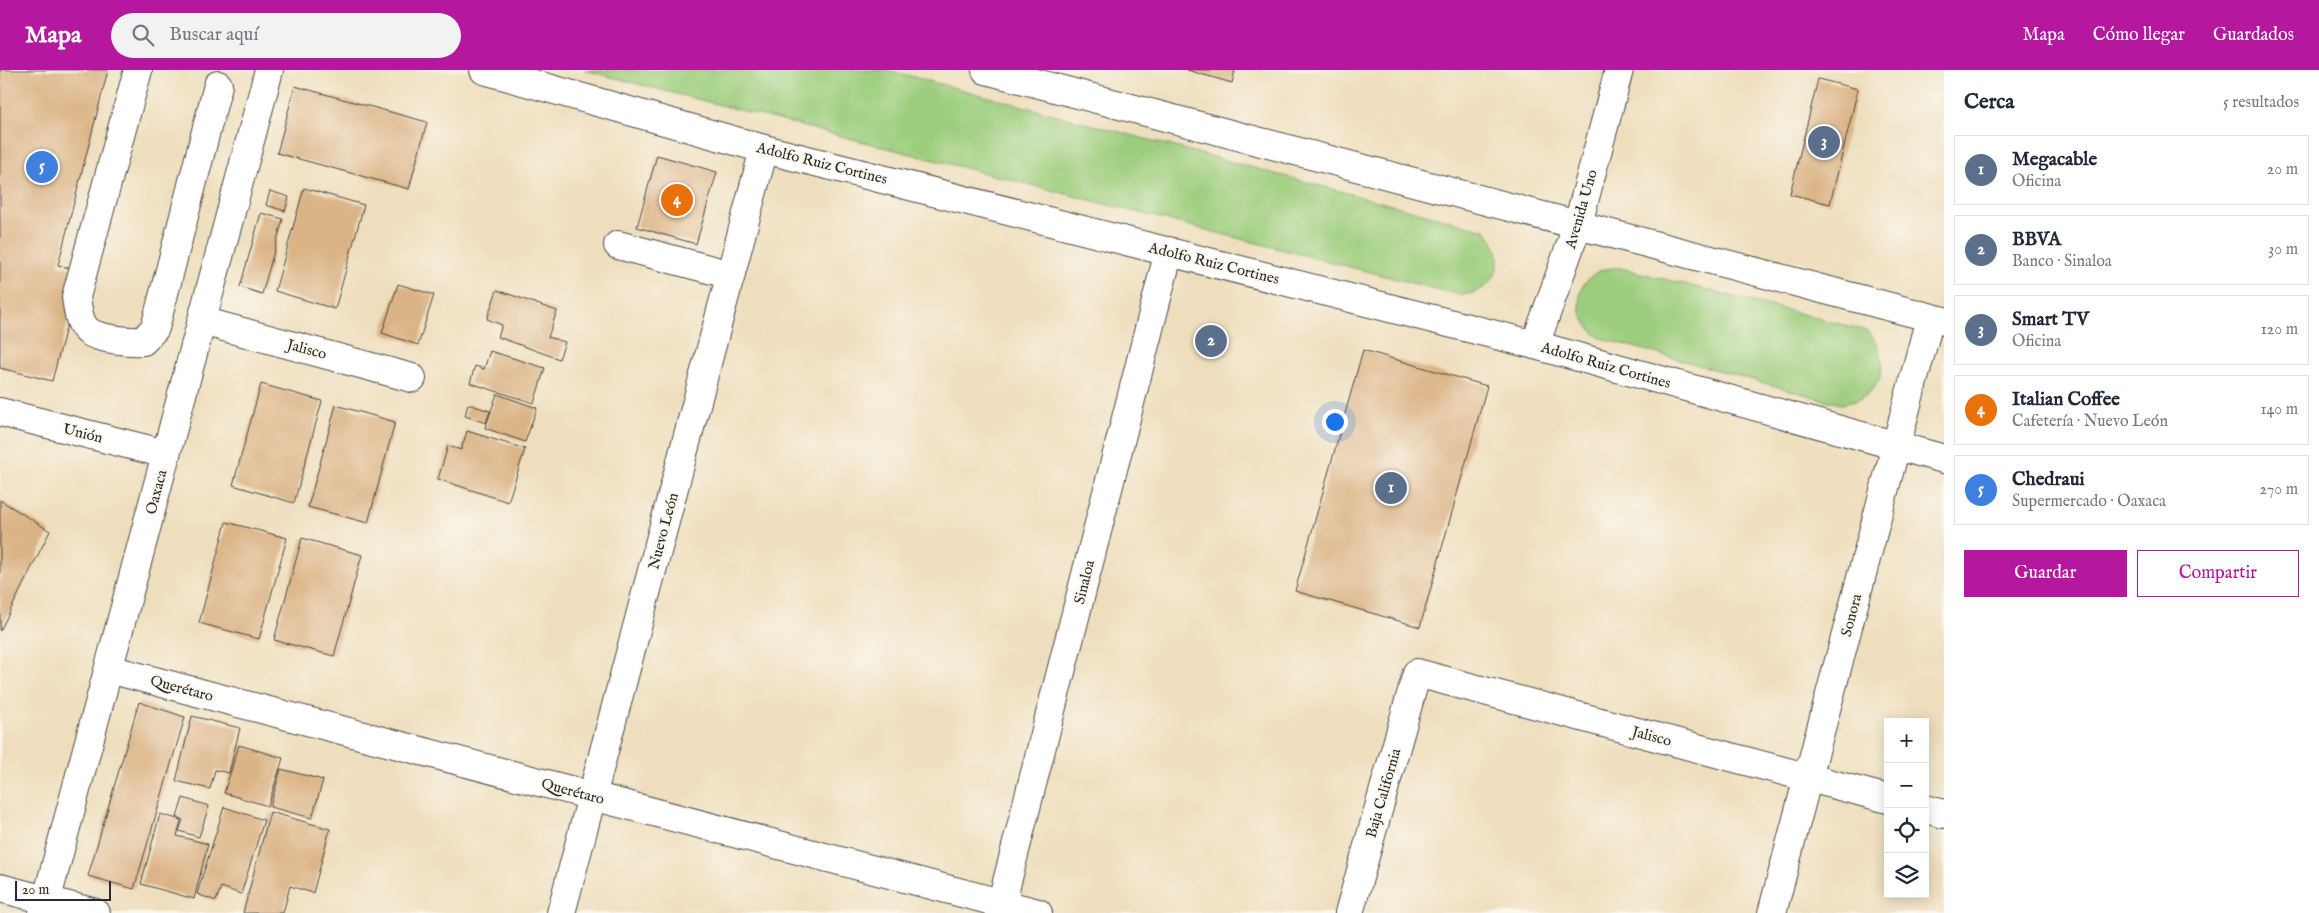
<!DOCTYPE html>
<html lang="es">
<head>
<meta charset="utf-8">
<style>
  :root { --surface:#fff; --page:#f2f2f3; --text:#1f2937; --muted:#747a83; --line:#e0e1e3; --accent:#b5179e }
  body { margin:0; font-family:"IM FELL English",serif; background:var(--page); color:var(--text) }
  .controls { position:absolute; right:15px; bottom:15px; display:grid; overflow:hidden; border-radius:0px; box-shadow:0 2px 12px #0003 }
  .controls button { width:45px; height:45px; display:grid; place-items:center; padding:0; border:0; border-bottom:1px solid var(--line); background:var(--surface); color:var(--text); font:25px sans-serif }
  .scale { position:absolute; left:15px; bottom:12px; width:96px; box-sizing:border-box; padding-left:5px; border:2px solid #2b2b2b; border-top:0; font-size:14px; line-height:18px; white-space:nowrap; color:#2b2b2b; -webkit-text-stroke:4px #fbf7ec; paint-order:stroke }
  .you { position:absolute; left:1334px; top:351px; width:18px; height:18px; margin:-12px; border:4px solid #fff; border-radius:50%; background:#1a73e8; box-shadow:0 0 0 8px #1a73e833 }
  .badge { display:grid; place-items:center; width:32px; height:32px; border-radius:50%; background:var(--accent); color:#fff; font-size:16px; font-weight:700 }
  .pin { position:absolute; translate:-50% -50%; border:2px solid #fff; box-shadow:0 1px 5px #0006 }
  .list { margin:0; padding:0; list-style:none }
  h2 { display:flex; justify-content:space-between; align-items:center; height:65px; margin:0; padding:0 20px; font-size:21px }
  h2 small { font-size:16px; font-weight:400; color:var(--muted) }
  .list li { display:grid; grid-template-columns:32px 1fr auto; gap:15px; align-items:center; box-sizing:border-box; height:70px; margin:0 10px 10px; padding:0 10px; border:1px solid var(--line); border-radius:0px }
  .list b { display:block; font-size:19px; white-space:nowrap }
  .list p { margin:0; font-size:16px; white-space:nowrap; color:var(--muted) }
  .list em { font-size:16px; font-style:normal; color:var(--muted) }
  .actions { display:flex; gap:10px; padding:15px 20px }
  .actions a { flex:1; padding:11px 0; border:1px solid var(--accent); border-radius:0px; text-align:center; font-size:18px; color:var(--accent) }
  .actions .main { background:var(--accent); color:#fff }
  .icon { flex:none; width:28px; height:28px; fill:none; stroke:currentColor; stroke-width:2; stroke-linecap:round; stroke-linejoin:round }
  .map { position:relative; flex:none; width:1944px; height:843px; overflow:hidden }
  header { display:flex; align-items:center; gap:30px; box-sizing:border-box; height:70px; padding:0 25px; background:var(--accent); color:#fff }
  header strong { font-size:24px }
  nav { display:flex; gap:28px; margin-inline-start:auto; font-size:18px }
  .search { width:350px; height:45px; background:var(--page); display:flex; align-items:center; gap:12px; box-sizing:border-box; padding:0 18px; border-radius:28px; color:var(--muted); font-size:19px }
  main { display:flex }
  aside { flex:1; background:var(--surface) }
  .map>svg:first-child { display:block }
  .grass { fill:#9ccd7c; stroke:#647c54 }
  .building { fill:#dbb486 }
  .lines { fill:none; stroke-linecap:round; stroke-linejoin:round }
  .minor-casing { stroke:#484641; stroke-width:30 }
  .major-casing { stroke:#484641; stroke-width:30 }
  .minor { stroke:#fff; stroke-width:28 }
  .major { stroke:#fff; stroke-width:28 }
  .labels { text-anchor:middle; stroke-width:4; stroke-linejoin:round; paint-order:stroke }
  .street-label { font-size:15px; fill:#2b2b2b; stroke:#fbf7ec }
</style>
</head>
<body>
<header>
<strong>Mapa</strong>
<div class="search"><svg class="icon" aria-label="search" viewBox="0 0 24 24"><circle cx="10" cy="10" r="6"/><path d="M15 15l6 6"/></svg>Buscar aquí</div>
<nav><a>Mapa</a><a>Cómo llegar</a><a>Guardados</a></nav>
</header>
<main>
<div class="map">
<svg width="1944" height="843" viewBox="0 0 1944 843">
  <rect width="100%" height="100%" fill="#fbf7ec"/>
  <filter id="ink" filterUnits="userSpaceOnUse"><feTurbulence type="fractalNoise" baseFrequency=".02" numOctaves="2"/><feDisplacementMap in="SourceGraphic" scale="10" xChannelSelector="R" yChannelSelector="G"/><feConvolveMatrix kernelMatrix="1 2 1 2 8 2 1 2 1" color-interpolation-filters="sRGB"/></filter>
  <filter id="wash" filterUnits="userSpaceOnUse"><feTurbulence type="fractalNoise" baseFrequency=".0096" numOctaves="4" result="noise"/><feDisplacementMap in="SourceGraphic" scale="20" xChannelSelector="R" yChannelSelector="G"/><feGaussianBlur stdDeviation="1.12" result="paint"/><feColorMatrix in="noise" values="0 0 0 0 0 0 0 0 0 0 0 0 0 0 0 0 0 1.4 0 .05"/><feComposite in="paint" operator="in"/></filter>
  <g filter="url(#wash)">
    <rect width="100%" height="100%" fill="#eedebd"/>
    <g class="grass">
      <path d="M584,0h304l597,160c25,28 13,63 -26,65z"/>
      <path d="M1621,198l247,63c27,30 14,69 -28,73l-239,-66c-28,-18 -31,-58 4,-69 5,-1 11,-1 16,-1z"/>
    </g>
    <g id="blocks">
      <g class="building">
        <polygon points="0,0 108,0 58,195 81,201 52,311 0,298"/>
        <polygon points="1187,0 1235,0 1232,13"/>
        <polygon points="1818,9 1858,19 1830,134 1790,124"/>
        <polygon points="295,16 427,52 409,119 277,83"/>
        <polygon points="657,85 717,102 696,174 637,157"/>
        <polygon points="304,118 364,135 335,239 275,221"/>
        <polygon points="270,121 289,127 285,141 266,135"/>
        <polygon points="261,143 283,149 262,224 240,217"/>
        <polygon points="398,214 434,225 418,275 382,263"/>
        <polygon points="497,220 557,241 548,267 565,272 559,289 498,267 502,255 487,249"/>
        <polygon points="1363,280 1487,316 1420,557 1295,521"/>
        <polygon points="490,281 545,298 534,333 470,313 475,296 484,299"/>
        <polygon points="261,314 322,331 294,433 233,415"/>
        <polygon points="497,324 537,338 525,372 485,358"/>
        <polygon points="468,334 490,341 486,353 465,346"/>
        <polygon points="336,335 395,352 368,453 308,437"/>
        <polygon points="467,361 525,379 508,432 438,409 448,376 461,380"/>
        <polygon points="0,430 50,461 0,561"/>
        <polygon points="226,452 287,468 259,569 199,553"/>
        <polygon points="302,468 362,485 334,586 274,570"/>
        <polygon points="139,632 185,647 134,819 88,806"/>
        <polygon points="192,646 240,658 229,703 215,700 210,719 176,711"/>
        <polygon points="239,675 283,688 268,736 224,723"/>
        <polygon points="281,699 323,710 312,748 270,737"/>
        <polygon points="183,728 209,736 199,767 179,761 183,750 177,747"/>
        <polygon points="224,737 264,750 241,824 221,817 216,831 197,824"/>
        <polygon points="270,742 330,759 313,823 290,816 283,843 243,843"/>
        <polygon points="160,744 181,750 177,766 208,774 194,829 141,814"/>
      </g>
    </g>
  </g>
  <g filter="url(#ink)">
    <use href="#blocks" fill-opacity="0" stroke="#484641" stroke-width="1"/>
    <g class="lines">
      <defs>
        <g id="minor">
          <path d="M138,0l-62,227c2,11 2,26 12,34 10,8 41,11 55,10l12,-13 63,-243"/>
          <polyline points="618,175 731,205"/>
          <polyline points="202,251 412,308"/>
          <polyline points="1535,275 1578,154 1619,0"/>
          <polyline points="0,342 166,384"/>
          <polyline points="109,599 1038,843"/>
          <polyline points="1925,739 1944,744"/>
          <polyline points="0,818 96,843"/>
          <polyline points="43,843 269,0"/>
          <polyline points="561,843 764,79"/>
          <polyline points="999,843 1169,181"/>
          <polyline points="1349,843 1417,603 1888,729"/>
          <polyline points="1772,843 1930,248"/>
        </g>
        <g id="major">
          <polyline points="484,0 764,79 1535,275 1944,389"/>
          <polyline points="986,0 1944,251"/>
        </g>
      </defs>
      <use href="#minor" class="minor-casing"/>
      <use href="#major" class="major-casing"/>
      <use href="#minor" class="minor"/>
      <use href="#major" class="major"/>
    </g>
  </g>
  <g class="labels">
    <g class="street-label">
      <text transform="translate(822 93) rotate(14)" y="5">Adolfo Ruiz Cortines</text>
      <text transform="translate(1581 139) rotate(-74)" y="5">Avenida Uno</text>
      <text transform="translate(1214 193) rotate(14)" y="5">Adolfo Ruiz Cortines</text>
      <text transform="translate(307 279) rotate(15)" y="5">Jalisco</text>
      <text transform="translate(1606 295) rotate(16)" y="5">Adolfo Ruiz Cortines</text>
      <text transform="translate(83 363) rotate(14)" y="5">Unión</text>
      <text transform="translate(156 422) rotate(-75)" y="5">Oaxaca</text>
      <text transform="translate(663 461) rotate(-75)" y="5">Nuevo León</text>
      <text transform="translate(1084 512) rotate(-76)" y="5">Sinaloa</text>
      <text transform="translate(1851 545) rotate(-75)" y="5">Sonora</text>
      <text transform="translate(182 618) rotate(15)" y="5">Querétaro</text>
      <text transform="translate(1652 666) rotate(15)" y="5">Jalisco</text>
      <text transform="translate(573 721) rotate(15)" y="5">Querétaro</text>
      <text transform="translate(1383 723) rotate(-74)" y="5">Baja California</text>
    </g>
  </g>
</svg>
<div class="controls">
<button>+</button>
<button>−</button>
<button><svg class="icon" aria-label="locate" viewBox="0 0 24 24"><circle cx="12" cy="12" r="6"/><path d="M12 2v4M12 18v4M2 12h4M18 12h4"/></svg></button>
<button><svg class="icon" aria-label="layers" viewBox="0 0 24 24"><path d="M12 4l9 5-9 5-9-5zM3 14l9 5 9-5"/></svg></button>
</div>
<div class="scale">20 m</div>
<div class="you"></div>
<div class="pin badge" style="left:1391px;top:418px;background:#5c6f8a">1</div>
<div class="pin badge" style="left:1211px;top:271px;background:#5c6f8a">2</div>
<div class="pin badge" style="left:1824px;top:72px;background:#5c6f8a">3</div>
<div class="pin badge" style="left:677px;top:130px;background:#e8710a">4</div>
<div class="pin badge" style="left:42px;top:97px;background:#3f7fe0">5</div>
</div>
<aside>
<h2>Cerca<small>5 resultados</small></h2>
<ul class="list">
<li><span class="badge" style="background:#5c6f8a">1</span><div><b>Megacable</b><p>Oficina</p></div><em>20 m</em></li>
<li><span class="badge" style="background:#5c6f8a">2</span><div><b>BBVA</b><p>Banco · Sinaloa</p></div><em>30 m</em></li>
<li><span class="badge" style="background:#5c6f8a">3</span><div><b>Smart TV</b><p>Oficina</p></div><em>120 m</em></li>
<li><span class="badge" style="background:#e8710a">4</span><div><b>Italian Coffee</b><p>Cafetería · Nuevo León</p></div><em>140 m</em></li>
<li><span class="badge" style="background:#3f7fe0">5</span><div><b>Chedraui</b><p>Supermercado · Oaxaca</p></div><em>270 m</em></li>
</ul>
<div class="actions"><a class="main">Guardar</a><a>Compartir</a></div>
</aside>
</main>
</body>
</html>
